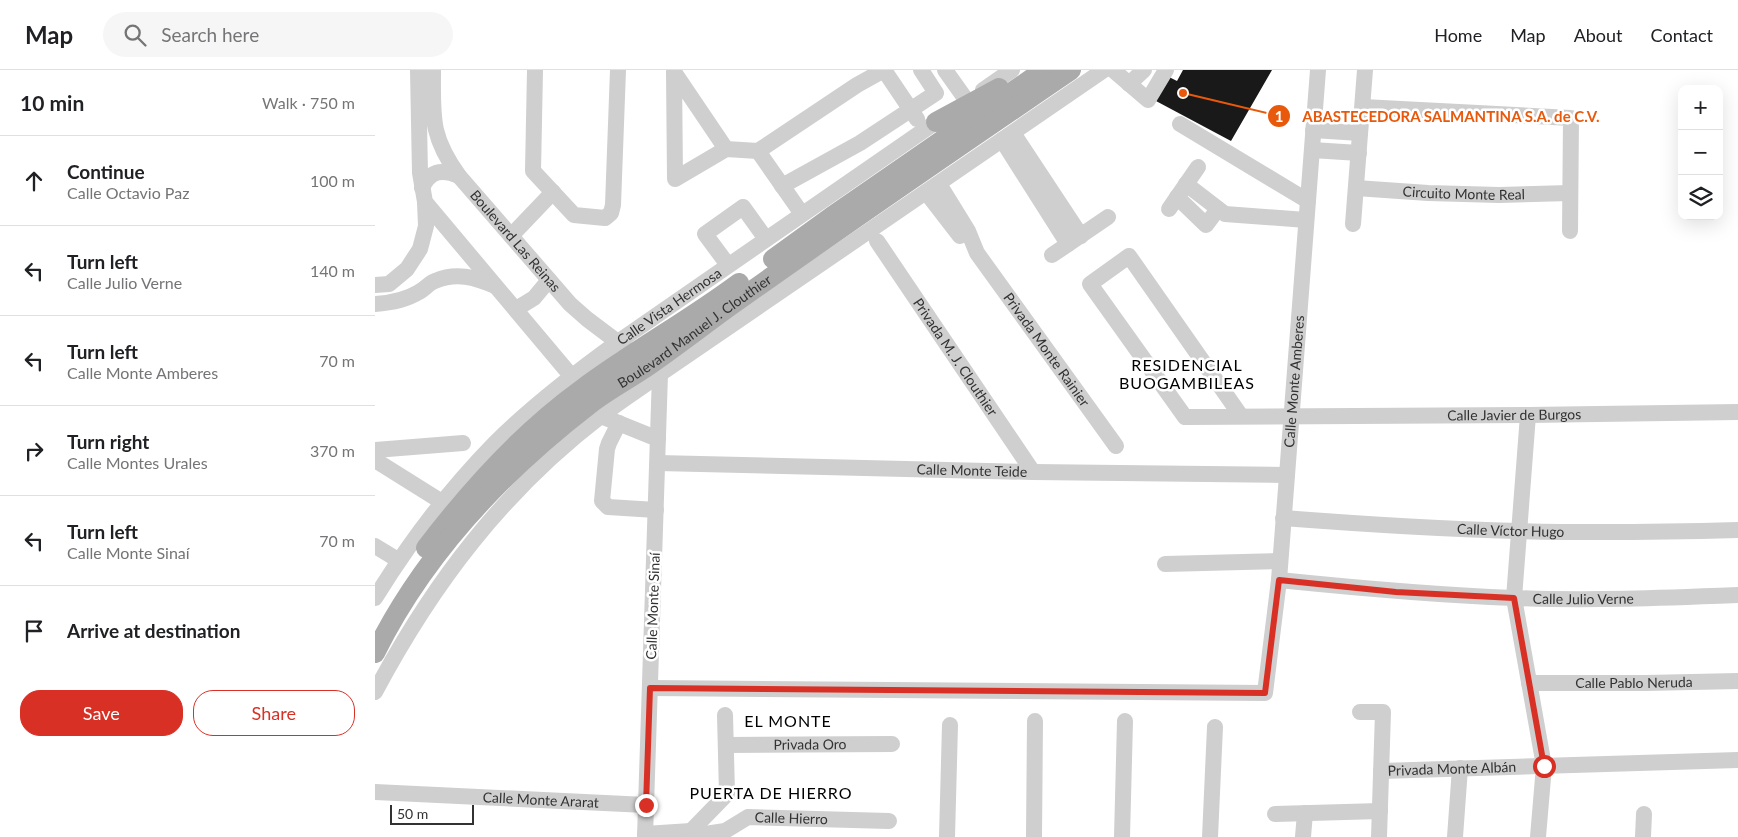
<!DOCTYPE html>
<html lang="en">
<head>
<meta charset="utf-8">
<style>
  :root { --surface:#fff; --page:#f6f6f6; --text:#202124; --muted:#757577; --line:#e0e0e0; --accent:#d93025 }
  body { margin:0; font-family:Lato,sans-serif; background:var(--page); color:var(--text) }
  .controls { position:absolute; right:15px; top:15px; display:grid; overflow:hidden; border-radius:10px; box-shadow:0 5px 20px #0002 }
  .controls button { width:45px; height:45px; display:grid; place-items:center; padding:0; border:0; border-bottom:1px solid var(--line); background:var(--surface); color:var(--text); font:25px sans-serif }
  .scale { position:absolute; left:15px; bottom:12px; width:84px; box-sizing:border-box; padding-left:5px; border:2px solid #323232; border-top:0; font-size:14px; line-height:18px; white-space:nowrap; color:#323232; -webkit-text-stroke:4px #fff; paint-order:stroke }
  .stop { position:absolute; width:15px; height:15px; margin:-11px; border:4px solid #d93025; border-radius:50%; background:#fff }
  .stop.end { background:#d93025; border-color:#fff; box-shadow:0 1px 5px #0008 }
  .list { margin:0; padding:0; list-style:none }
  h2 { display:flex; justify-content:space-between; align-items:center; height:65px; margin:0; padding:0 20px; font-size:21px }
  h2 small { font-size:16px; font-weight:400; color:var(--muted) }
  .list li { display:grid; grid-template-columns:32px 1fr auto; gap:15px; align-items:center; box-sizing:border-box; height:90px; padding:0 20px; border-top:1px solid var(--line) }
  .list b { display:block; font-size:19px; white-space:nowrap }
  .list p { margin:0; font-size:16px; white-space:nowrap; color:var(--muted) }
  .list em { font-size:16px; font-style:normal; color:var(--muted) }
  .actions { display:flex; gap:10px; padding:15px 20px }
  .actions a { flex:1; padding:11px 0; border:1px solid var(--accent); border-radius:20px; text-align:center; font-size:18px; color:var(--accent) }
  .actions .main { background:var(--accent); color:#fff }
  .icon { flex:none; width:28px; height:28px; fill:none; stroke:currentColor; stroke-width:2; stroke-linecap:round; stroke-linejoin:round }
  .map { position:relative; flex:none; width:1363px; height:767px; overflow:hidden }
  header { display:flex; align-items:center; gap:30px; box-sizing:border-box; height:70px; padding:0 25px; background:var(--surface); border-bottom:1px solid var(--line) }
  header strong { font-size:24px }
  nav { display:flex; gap:28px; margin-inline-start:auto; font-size:18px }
  .search { width:350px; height:45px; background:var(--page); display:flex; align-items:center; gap:12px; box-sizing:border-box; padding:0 18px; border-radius:28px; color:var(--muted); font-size:19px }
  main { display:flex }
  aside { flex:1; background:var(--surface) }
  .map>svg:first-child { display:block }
  .building { fill:#191919 }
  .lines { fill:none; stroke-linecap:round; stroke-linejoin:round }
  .minor { stroke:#cfcfcf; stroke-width:16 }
  .major { stroke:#aaa; stroke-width:20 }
  .route { stroke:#d93025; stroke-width:6 }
  .labels { text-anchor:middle; stroke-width:5; stroke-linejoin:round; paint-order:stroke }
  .street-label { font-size:14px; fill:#323232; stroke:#fff }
  .quarter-label { font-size:16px; letter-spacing:1px; fill:#000; stroke:#fff }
  .leader { fill:none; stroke:#e8590c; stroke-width:2 }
  .callout-dot { fill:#e8590c; stroke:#fff; stroke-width:2 }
  .mark-label { font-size:15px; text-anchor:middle; font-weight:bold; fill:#fff }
  .callout-label { font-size:15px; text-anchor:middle; font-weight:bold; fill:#e8590c; stroke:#fff; stroke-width:5; stroke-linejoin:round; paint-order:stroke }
</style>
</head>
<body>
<header>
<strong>Map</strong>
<div class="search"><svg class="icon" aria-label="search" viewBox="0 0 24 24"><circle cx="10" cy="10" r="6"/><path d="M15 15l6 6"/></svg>Search here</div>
<nav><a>Home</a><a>Map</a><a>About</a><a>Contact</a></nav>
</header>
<main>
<aside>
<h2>10 min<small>Walk · 750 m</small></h2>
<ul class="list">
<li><svg class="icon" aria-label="ahead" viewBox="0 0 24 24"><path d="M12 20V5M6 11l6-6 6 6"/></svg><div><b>Continue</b><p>Calle Octavio Paz</p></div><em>100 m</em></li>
<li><svg class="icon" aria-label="left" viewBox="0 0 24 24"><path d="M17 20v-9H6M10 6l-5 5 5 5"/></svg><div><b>Turn left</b><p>Calle Julio Verne</p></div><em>140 m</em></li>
<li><svg class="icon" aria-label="left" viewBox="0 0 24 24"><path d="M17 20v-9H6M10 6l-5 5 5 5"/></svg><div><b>Turn left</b><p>Calle Monte Amberes</p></div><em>70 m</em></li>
<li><svg class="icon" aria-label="right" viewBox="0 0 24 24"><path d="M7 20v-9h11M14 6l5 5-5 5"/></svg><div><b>Turn right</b><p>Calle Montes Urales</p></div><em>370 m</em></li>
<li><svg class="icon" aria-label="left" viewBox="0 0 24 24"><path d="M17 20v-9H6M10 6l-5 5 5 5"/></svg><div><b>Turn left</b><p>Calle Monte Sinaí</p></div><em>70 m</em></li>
<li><svg class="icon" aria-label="arrive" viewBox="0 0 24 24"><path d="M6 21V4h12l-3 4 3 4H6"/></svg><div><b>Arrive at destination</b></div></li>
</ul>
<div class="actions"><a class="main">Save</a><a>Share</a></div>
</aside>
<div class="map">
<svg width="1363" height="767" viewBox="0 0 1363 767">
  <rect width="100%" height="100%" fill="#fff"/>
  <polygon class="building" points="808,0 897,0 856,71 781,31 794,7 802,11"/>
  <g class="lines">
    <g class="minor">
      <polyline points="43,0 45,103 50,132 203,314"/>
      <path id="s1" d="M58,0c0,47 -3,66 26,106l111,128 17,15 73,55 -15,463"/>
      <polyline points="160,0 158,101 199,145 230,148 236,143 238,135 243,0"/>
      <polyline points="509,0 542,49"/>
      <polyline points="570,0 592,31"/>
      <polyline points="738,0 773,30 791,0"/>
      <polyline points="754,14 769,0"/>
      <polyline points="608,20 637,0"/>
      <polyline points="988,37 1196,48 1195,161"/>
      <polyline points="805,54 933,131"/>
      <polyline points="938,60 985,63"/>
      <polyline points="638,63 706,166"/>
      <polyline points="627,70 693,174"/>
      <polyline points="351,79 299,2 300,109 351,79 383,81"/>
      <polyline points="937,80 984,83"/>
      <path id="s2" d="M564,114l29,47 9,22 139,193"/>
      <polyline points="811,114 850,144 931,150"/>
      <polyline points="407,116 485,73 561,23 546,0"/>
      <path d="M47,118c8,-18 21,-19 37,-12"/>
      <path id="s3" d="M981,118l72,5 71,2 71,-2"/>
      <polyline points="551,122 585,166"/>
      <polyline points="802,127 831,155 843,139"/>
      <polyline points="794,139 823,97"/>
      <polyline points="427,144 383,81 482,15 509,0"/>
      <polyline points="978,154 990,0"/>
      <polyline points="136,166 178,122"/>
      <path id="s4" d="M502,171l156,231"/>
      <polyline points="677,185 733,147"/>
      <polyline points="353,195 330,164 368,137 391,169"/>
      <polyline points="0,215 14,214 32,199 45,179 51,156 50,132"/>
      <path d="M0,234c15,-1 31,-4 44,-12 6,-3 10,-9 16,-11 21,-9 40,-4 60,5"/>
      <polyline points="141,239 159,228 174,210"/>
      <polyline points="222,340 226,346 283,369"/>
      <polyline points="1153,345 1139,528 1169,696 1163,767"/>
      <path id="s5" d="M866,346l-112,-160 -39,28 95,133 343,-2 210,-3"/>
      <polyline points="244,353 234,373 232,379 227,431 233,437 281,440"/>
      <polyline points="0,380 88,373"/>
      <polyline points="0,390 67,432"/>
      <path id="s6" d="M283,393l375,9 254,3"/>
      <path id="s7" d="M908,448c78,6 157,11 235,13 73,2 147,1 220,-1"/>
      <polyline points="0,476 23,490"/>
      <polyline points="790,494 905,491"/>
      <path id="s8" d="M904,510c78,8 156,15 235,18 74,3 149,0 224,-3"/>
      <path id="s9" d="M0,528c34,-55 74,-108 119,-154 38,-38 81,-71 124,-102l328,-227"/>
      <path id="s10" d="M1154,613h116l93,-2"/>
      <path id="s11" d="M275,618l615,5 14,-113 39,-510"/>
      <path d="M0,622c58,-109 128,-201 226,-276 19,-15 40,-28 59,-42l444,-304"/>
      <polyline points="985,642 1008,642 1004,767"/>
      <path id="s12" d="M351,675l166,-1"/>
      <path id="s13" d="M1006,701l357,-11"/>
      <path id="s14" d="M0,722l271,13"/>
      <polyline points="900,744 1005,741"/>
      <polyline points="270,764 316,761 324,765"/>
      <polyline points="316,767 316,761 352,724 350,645"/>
      <path id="s15" d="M320,767l4,-2 26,-4 23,-14 141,4"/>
      <polyline points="572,767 575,655"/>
      <polyline points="659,767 660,651"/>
      <polyline points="747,767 750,651"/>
      <polyline points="835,767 840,657"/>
      <polyline points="928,767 930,743"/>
      <polyline points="1080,767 1085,698"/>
      <polyline points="1268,767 1269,744"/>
    </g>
    <g class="major">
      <polyline points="561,52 624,18"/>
      <polyline points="398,189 456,147 669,0"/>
      <path d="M51,478c45,-59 95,-115 156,-159 51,-38 106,-68 157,-106"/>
      <path id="s16" d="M0,583c49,-99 128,-182 215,-249 18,-14 39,-25 58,-38 26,-18 52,-38 78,-57 114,-81 229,-160 345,-239"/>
    </g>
  </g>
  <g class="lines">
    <polyline class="route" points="271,735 275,618 890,623 904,510 1021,522 1139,528 1169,696"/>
  </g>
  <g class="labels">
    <g class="street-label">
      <text dy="5" stroke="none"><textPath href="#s3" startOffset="108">Circuito Monte Real</textPath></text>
      <text dy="5" stroke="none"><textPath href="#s1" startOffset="198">Boulevard Las Reinas</textPath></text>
      <text dy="5" stroke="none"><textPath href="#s9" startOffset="418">Calle Vista Hermosa</textPath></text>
      <text dy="5" stroke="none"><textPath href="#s16" startOffset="459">Boulevard Manuel J. Clouthier</textPath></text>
      <text dy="5" stroke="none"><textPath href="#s2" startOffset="198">Privada Monte Rainier</textPath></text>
      <text dy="5" stroke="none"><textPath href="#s4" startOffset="140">Privada M. J. Clouthier</textPath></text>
      <text dy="5" stroke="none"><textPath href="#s11" startOffset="928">Calle Monte Amberes</textPath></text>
      <text dy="5" stroke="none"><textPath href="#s5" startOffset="736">Calle Javier de Burgos</textPath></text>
      <text dy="5" stroke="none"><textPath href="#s6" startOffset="314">Calle Monte Teide</textPath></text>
      <text dy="5" stroke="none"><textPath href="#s7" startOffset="228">Calle Víctor Hugo</textPath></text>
      <text dy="5" stroke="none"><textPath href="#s8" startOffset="305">Calle Julio Verne</textPath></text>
      <text transform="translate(278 536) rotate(-88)" y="5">Calle Monte Sinaí</text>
      <text dy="5" stroke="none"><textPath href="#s10" startOffset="105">Calle Pablo Neruda</textPath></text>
      <text dy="5" stroke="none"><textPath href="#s12" startOffset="84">Privada Oro</textPath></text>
      <text dy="5" stroke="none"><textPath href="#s13" startOffset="71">Privada Monte Albán</textPath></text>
      <text dy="5" stroke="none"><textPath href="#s14" startOffset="166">Calle Monte Ararat</textPath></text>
      <text dy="5" stroke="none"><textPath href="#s15" startOffset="101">Calle Hierro</textPath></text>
    </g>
    <g class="quarter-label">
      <text x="812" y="301">RESIDENCIAL<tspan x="812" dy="18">BUOGAMBILEAS</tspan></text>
      <text x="413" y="657">EL MONTE</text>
      <text x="396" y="729">PUERTA DE HIERRO</text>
    </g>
  </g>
  <path class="leader" d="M808 23L904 46"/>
  <g class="callout-dot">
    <circle cx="808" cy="23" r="5"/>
    <circle cx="904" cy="46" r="12"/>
  </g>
  <g class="mark-label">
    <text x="904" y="52">1</text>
  </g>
  <g class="callout-label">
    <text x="1076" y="52">ABASTECEDORA SALMANTINA S.A. de C.V.</text>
  </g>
</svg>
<div class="controls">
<button>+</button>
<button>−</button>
<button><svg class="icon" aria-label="layers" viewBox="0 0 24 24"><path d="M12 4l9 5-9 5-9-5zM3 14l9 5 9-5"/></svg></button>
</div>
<div class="scale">50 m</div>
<div class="stop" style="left:1169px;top:696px"></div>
<div class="stop end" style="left:271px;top:735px"></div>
</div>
</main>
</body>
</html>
